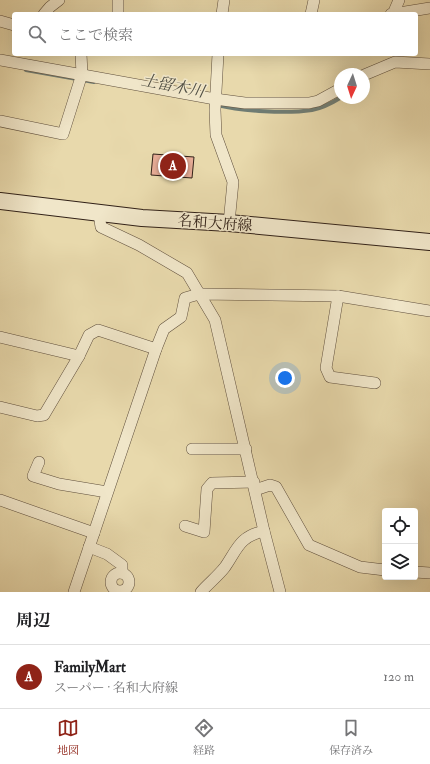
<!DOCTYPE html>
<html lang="ja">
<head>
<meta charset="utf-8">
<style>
  :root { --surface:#fff; --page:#f6f6f6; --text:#202124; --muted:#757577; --line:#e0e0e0; --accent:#8f2418 }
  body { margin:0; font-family:"IM FELL Double Pica","Noto Serif JP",serif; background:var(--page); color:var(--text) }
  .controls { position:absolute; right:12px; bottom:12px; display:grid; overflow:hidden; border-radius:4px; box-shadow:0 4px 16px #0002 }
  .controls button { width:36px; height:36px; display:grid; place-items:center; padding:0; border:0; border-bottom:1px solid var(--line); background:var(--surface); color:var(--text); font:20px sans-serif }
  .compass { position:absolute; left:334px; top:68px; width:36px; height:36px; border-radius:50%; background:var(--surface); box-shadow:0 4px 16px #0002; rotate:184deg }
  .you { position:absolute; left:285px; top:378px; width:14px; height:14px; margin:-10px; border:3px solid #fff; border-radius:50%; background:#1a73e8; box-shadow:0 0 0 6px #1a73e833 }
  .badge { display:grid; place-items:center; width:26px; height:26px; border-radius:50%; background:var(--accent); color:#fff; font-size:13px; font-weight:700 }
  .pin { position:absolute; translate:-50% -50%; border:2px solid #fff; box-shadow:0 1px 4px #0006 }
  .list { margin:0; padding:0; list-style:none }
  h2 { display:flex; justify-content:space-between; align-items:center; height:52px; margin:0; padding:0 16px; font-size:17px }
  h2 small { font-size:13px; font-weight:400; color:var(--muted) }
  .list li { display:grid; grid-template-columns:26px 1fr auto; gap:12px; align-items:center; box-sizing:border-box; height:64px; padding:0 16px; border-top:1px solid var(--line) }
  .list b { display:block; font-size:15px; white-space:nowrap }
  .list p { margin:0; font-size:13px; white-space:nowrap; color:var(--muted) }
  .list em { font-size:13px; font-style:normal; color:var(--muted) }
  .icon { flex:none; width:22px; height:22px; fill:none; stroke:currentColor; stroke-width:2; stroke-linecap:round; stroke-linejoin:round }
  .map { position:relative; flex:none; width:430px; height:592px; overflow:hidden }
  .search { position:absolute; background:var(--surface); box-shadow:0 4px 16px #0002; left:12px; right:12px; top:12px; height:44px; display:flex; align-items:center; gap:10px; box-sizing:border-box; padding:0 14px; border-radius:4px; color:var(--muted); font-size:15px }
  .sheet { height:116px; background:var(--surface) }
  nav { display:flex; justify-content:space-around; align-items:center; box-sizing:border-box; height:56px; border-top:1px solid var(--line); background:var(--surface); font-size:11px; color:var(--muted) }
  nav a { display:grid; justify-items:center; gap:2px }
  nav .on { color:var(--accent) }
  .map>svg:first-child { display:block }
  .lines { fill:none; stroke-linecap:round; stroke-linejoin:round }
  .stream { stroke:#6f7c73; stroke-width:4 }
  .building { fill:#e7ad97; stroke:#312118 }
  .minor-casing { stroke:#5f4f3d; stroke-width:12 }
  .secondary-casing { stroke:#312118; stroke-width:18 }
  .minor { stroke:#f0e6c9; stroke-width:11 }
  .secondary { stroke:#f0e6c9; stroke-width:16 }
  .labels { text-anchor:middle; stroke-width:3; stroke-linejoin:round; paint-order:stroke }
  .street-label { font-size:15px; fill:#312118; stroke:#f0e6c9 }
  .water-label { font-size:16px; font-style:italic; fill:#504f45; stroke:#f0e6c9 }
</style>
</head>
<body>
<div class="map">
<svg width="430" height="592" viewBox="0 0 430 592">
  <rect width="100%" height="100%" fill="#e8d9ac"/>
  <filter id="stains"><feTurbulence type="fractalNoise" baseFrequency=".005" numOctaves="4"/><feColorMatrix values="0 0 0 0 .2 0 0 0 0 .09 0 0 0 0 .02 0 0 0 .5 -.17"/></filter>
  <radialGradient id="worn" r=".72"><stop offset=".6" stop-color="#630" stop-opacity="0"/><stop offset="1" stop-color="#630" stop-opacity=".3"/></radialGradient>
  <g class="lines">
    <g class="stream">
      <polyline points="26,70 94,82"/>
      <path d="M217,105c25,6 69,9 95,5 10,-2 20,-7 28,-12"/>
    </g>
  </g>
  <polygon class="building" points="153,154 194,157 192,178 151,175"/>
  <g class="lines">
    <defs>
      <g id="minor">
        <polyline points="44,14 50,7 59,0"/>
        <polyline points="118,14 118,0"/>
        <polyline points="222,14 224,0"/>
        <polyline points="311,14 314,0"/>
        <polyline points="391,14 393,14 399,0"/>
        <polyline points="393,14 430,8"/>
        <polyline points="0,21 14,25"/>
        <polyline points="218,54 215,110 216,135 233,182 229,223"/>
        <polyline points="0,60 215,99 245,103 309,103 318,101 340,89"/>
        <polyline points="364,75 395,62 430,64"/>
        <polyline points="0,121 63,134 82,74 81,54"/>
        <polyline points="99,214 101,227 139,245 187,273 215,320 264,531 280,592"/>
        <polyline points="338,296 326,368 330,377 375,383"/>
        <polyline points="0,337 79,356 89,335 98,330 156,349"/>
        <polyline points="0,407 37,416 44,415 79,356"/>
        <polyline points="192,449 246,449"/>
        <polyline points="39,462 33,476 59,484 107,492"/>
        <polyline points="255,490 270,485 276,487 309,545 360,567 385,570"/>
        <polyline points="0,500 94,533"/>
        <polyline points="185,526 204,532 207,489 212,483 254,482"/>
        <polyline points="89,547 107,554 122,565 122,573"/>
        <polyline points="415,572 430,573"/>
        <circle cx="120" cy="582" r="9"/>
        <polyline points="74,592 156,349 164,329 181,317 185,298 199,294 338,296 430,311"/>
        <path d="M201,592c7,-8 17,-16 24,-25 13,-19 14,-30 39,-36"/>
      </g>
      <polyline id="secondary" points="0,201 142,218 229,223 430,242"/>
    </defs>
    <use href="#minor" class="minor-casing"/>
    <use href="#secondary" class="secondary-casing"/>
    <use href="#minor" class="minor"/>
    <use href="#secondary" class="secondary"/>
  </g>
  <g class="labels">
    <g class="street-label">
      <text transform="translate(215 223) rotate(4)" y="5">名和大府線</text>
    </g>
    <g class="water-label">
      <text transform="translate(173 85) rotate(11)" y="6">土留木川</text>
    </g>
  </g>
  <rect width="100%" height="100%" filter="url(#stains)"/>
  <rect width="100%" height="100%" fill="url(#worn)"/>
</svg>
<div class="controls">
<button><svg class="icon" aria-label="locate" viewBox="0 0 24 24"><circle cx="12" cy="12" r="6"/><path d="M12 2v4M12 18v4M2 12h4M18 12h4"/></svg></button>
<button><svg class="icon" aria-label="layers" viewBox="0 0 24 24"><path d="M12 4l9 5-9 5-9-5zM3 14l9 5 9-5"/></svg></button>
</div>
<svg class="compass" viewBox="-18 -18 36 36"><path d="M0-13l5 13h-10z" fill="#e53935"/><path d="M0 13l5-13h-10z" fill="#757577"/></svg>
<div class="you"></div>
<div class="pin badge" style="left:173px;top:166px">A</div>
<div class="search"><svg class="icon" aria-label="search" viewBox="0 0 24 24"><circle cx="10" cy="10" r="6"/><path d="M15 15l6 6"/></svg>ここで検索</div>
</div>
<section class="sheet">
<h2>周辺<small></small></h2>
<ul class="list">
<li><span class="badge">A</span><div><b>FamilyMart</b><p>スーパー · 名和大府線</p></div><em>120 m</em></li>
</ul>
</section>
<nav>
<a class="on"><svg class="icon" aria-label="map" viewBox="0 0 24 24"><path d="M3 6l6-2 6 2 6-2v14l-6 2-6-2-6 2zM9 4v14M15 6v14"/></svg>地図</a>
<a><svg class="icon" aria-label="directions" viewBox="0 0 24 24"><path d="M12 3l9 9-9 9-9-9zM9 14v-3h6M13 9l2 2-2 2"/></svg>経路</a>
<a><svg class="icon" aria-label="saved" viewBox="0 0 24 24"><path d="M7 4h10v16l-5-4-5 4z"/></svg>保存済み</a>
</nav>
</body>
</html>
